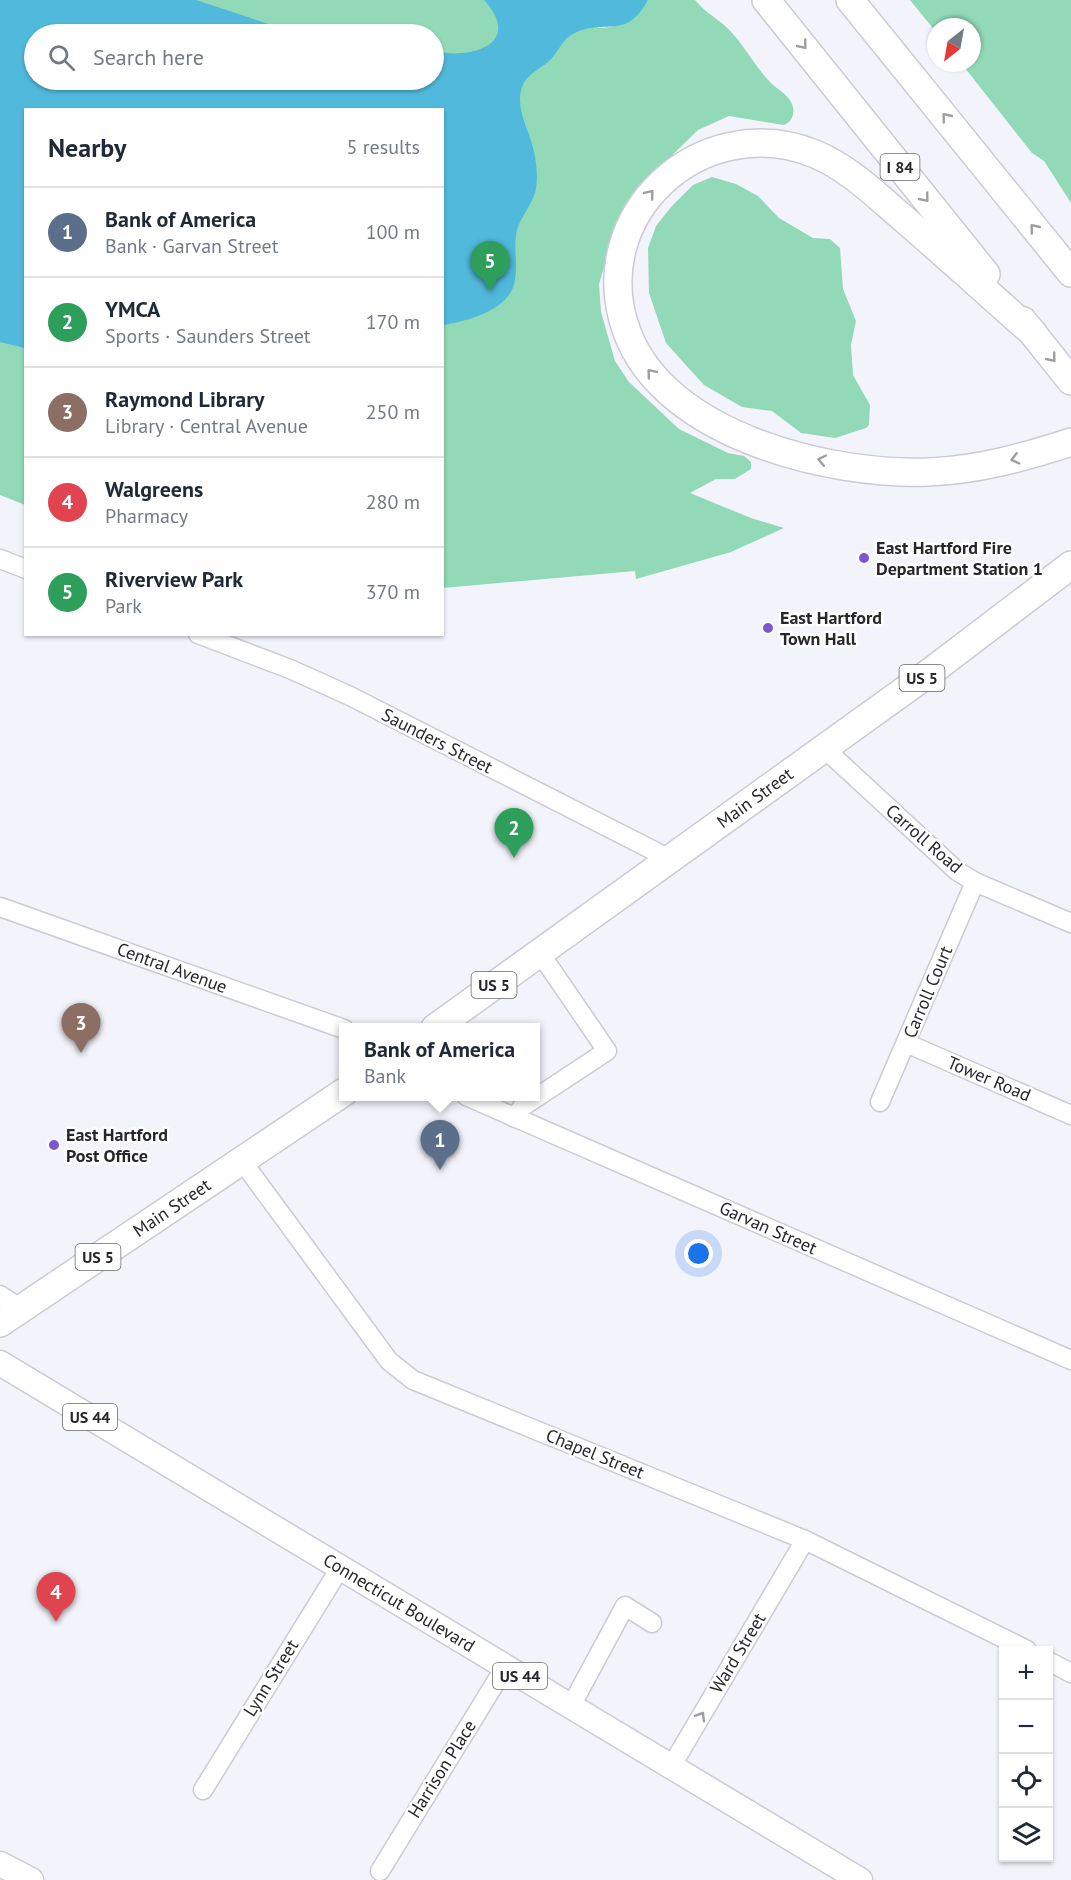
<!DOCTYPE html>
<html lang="en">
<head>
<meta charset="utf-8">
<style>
  :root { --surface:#fff; --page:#f6f6f7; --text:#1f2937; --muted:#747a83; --line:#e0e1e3; --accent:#111827 }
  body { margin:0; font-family:"PT Sans",sans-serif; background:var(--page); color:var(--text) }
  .controls { position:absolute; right:18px; bottom:18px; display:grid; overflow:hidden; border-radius:0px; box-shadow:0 2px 4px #0004 }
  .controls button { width:54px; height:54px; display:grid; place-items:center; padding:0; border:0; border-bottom:2px solid var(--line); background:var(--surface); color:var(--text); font:30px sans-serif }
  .compass { position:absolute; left:927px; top:18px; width:54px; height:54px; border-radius:50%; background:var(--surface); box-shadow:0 2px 4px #0004; rotate:211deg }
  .you { position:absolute; left:699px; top:1254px; width:21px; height:21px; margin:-15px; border:4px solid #fff; border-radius:50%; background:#1a73e8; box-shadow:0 0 0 9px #1a73e833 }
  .badge { display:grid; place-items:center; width:39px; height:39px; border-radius:50%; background:var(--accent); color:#fff; font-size:20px; font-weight:700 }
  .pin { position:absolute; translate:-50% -50px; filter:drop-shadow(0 2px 3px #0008) }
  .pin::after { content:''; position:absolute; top:32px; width:21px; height:18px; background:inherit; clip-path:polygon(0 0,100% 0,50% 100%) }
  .popup { position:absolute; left:339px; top:1023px; width:201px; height:78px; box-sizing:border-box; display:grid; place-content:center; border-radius:0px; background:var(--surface); filter:drop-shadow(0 2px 4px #0005); font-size:20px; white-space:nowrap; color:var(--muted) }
  .popup b { font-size:22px; color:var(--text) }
  .popup::after { content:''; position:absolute; left:50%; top:100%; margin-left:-12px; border:12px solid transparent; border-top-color:var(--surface) }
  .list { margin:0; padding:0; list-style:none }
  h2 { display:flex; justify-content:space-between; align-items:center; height:78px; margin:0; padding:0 24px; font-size:26px }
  h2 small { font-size:20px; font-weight:400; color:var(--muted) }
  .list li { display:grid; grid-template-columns:39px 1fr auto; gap:18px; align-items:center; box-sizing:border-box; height:90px; padding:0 24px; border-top:2px solid var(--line) }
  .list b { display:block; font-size:22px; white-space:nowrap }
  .list p { margin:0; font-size:20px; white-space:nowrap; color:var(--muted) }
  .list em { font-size:20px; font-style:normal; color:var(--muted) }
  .icon { flex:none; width:33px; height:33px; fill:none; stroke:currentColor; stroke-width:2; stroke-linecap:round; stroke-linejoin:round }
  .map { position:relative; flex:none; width:1071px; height:1880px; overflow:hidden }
  .search { position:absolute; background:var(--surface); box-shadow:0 2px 4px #0004; left:24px; top:24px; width:420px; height:66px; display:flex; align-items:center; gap:15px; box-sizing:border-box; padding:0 21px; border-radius:33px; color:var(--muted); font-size:22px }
  .panel { position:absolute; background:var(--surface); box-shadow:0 2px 4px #0004; left:24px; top:108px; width:420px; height:528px; border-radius:0px }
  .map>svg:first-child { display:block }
  .green { fill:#92d9b7; fill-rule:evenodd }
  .water { fill:#51b9db }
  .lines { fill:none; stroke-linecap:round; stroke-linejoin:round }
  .minor-casing { stroke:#cccbd4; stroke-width:21 }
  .major-casing { stroke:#cccbd4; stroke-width:27 }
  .highway-casing { stroke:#cccbd4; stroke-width:30 }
  .minor { stroke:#fff; stroke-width:18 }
  .major { stroke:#fff; stroke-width:24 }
  .highway { stroke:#fff; stroke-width:27 }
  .oneway { stroke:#9e9d9f }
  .poi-dot { fill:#7d57d0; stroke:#fff; stroke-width:2 }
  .labels { text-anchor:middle; stroke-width:5; stroke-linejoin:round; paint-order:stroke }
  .shield { fill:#fff; stroke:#68676a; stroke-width:1.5 }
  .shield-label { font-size:16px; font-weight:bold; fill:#27262a }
  .poi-label { font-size:18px; font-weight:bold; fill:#27262a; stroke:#fff; text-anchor:start }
  .street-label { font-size:18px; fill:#27262a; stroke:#fff }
</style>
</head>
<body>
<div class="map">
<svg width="1071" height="1880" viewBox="0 0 1071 1880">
  <rect width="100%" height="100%" fill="#f3f3fc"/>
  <g class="green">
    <path d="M0,0h606l-8,28c23,-1 38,-6 50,-28h47c10,12 17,15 28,24 19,16 30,41 48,59 6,6 16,11 20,19 5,9 2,20 -7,23l-55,-9 -31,14 -40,39 -51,88 -8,27 2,28 14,49 14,21 50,47 49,24 16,3 7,6v7l-16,10h-19l-26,14 61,25 33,10 -53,24 -95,27 -1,-8 -192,17 -1,-478h-416l-1,395 -25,-10zM34,34h400v46h-400z"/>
    <polygon points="910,0 1071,0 1071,203 1044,161 1032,153 961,63 972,63 972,27 936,27 936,32"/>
    <polygon points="712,177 736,184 758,196 779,218 813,238 830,239 840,248 843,289 856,321 851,345 853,375 870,405 869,425 866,428 835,438 801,433 772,411 742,407 704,385 666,343 649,293 648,248 656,226 671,207 693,185"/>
  </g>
  <path class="water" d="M0,0h196l103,34h-265v46h400v-29c37,9 90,-7 50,-51h164c-22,41 -43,18 -73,33 -14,6 -16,20 -27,29 -10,8 -22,13 -26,25 -8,24 10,46 13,70 2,11 3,25 0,36 -4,13 -14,23 -18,37 -4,16 1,33 -2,50 -4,30 -48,41 -72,45l-1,-215h-416l-1,238 -25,-6z"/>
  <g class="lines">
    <defs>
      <g id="minor">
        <polyline points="0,559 26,569"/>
        <polyline points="198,634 290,669 350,696 670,859"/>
        <polyline points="824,748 957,871 975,882 1071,923"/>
        <polyline points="0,907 344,1029"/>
        <polyline points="906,1043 1071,1115"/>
        <polyline points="466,1096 1071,1360"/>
        <polyline points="880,1102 975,882"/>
        <polyline points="515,1118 522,1107 607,1051 540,953"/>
        <polyline points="242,1161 389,1361 413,1380 805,1540 1027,1650"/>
        <polyline points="0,1295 21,1309"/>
        <polyline points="1048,1661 1071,1673"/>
        <polyline points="571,1706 625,1606 652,1623"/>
        <polyline points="671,1767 805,1540"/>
        <polyline points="203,1790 340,1568"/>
        <polyline points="380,1871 505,1667"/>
      </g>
      <g id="major">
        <polyline points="0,1363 860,1880"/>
        <polyline points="0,1864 31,1880"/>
      </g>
      <g id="highway">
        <polyline points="766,0 986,274"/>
        <polyline points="850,0 1071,273"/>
        <polyline points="1023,321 1071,381"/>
        <path d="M1034,334c-43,-38 -86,-77 -130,-115 -27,-23 -55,-51 -89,-65 -114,-46 -231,62 -188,178 38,104 204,144 302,140 49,-2 96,-15 142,-30"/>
        <polyline points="435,1028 933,670 1071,565"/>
        <polyline points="0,1323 344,1092"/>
      </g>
    </defs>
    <use href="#minor" class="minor-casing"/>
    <use href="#major" class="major-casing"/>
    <use href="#highway" class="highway-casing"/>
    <use href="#minor" class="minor"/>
    <use href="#major" class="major"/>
    <use href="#highway" class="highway"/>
  </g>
  <defs><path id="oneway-chevron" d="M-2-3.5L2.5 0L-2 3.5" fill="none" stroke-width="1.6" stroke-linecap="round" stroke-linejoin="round" transform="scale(1.5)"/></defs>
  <g class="oneway">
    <use href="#oneway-chevron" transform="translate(803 45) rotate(51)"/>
    <use href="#oneway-chevron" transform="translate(946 117) rotate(-129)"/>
    <use href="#oneway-chevron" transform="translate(650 194) rotate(-50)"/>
    <use href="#oneway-chevron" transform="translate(925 198) rotate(51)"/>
    <use href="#oneway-chevron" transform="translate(1034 228) rotate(-129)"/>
    <use href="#oneway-chevron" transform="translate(1052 358) rotate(51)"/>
    <use href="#oneway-chevron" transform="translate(651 373) rotate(-130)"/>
    <use href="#oneway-chevron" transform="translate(1015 459) rotate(166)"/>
    <use href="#oneway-chevron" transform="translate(822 460) rotate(-168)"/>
    <use href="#oneway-chevron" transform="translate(701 1716) rotate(-59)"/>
  </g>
  <g class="poi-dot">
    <circle cx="864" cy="558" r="6"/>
    <circle cx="768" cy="628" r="6"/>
    <circle cx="54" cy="1145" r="6"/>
  </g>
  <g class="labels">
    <g class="shield">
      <rect x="880.5" y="154" width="39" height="26" rx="4.5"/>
      <rect x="899.5" y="665" width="45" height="26" rx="4.5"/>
      <rect x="471.5" y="972" width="45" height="26" rx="4.5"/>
      <rect x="75.5" y="1244" width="45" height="26" rx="4.5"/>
      <rect x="63" y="1404" width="54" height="26" rx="4.5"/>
      <rect x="493" y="1663" width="54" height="26" rx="4.5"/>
    </g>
    <g class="shield-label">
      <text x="900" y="173">I 84</text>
      <text x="922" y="684">US 5</text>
      <text x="494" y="991">US 5</text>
      <text x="98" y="1263">US 5</text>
      <text x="90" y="1423">US 44</text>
      <text x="520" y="1682">US 44</text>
    </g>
    <g class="poi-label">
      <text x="876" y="554">East Hartford Fire<tspan x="876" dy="21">Department Station 1</tspan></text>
      <text x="780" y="624">East Hartford<tspan x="780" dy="21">Town Hall</tspan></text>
      <text x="66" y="1141">East Hartford<tspan x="66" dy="21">Post Office</tspan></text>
    </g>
    <g class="street-label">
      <text transform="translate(437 741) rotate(27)" y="6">Saunders Street</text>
      <text transform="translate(755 798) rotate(-36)" y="6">Main Street</text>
      <text transform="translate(924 839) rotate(41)" y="6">Carroll Road</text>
      <text transform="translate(172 968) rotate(20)" y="6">Central Avenue</text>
      <text transform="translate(928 992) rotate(-67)" y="6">Carroll Court</text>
      <text transform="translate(989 1079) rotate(23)" y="6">Tower Road</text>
      <text transform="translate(172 1208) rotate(-34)" y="6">Main Street</text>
      <text transform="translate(768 1228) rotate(24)" y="6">Garvan Street</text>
      <text transform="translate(595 1454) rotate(22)" y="6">Chapel Street</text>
      <text transform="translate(399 1603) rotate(31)" y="6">Connecticut Boulevard</text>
      <text transform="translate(738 1653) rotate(-59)" y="6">Ward Street</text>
      <text transform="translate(271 1678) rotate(-58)" y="6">Lynn Street</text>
      <text transform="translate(442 1769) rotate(-58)" y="6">Harrison Place</text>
    </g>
  </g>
</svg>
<div class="controls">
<button>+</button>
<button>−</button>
<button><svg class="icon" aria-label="locate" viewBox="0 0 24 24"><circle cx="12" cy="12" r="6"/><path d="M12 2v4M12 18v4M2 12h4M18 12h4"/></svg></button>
<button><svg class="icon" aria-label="layers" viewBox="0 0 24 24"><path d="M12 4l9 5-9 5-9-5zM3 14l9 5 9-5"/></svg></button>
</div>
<svg class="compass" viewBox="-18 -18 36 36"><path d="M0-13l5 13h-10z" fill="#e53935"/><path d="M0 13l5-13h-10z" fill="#747a83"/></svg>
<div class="you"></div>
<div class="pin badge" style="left:440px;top:1170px;background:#5c6f8a">1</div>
<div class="popup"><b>Bank of America</b>Bank</div>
<div class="pin badge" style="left:514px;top:858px;background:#2e9e5b">2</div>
<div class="pin badge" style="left:81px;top:1053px;background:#8d6e63">3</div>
<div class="pin badge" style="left:56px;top:1622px;background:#e0444e">4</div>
<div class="pin badge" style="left:490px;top:291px;background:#2e9e5b">5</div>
<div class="search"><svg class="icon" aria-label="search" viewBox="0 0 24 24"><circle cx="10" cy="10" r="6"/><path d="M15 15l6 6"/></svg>Search here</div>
<section class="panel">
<h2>Nearby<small>5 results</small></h2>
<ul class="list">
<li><span class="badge" style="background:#5c6f8a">1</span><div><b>Bank of America</b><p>Bank · Garvan Street</p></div><em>100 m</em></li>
<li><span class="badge" style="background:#2e9e5b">2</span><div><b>YMCA</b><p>Sports · Saunders Street</p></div><em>170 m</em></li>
<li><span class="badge" style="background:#8d6e63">3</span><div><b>Raymond Library</b><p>Library · Central Avenue</p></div><em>250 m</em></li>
<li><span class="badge" style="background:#e0444e">4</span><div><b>Walgreens</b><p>Pharmacy</p></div><em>280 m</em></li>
<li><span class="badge" style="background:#2e9e5b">5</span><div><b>Riverview Park</b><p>Park</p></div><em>370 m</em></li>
</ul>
</section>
</div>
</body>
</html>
